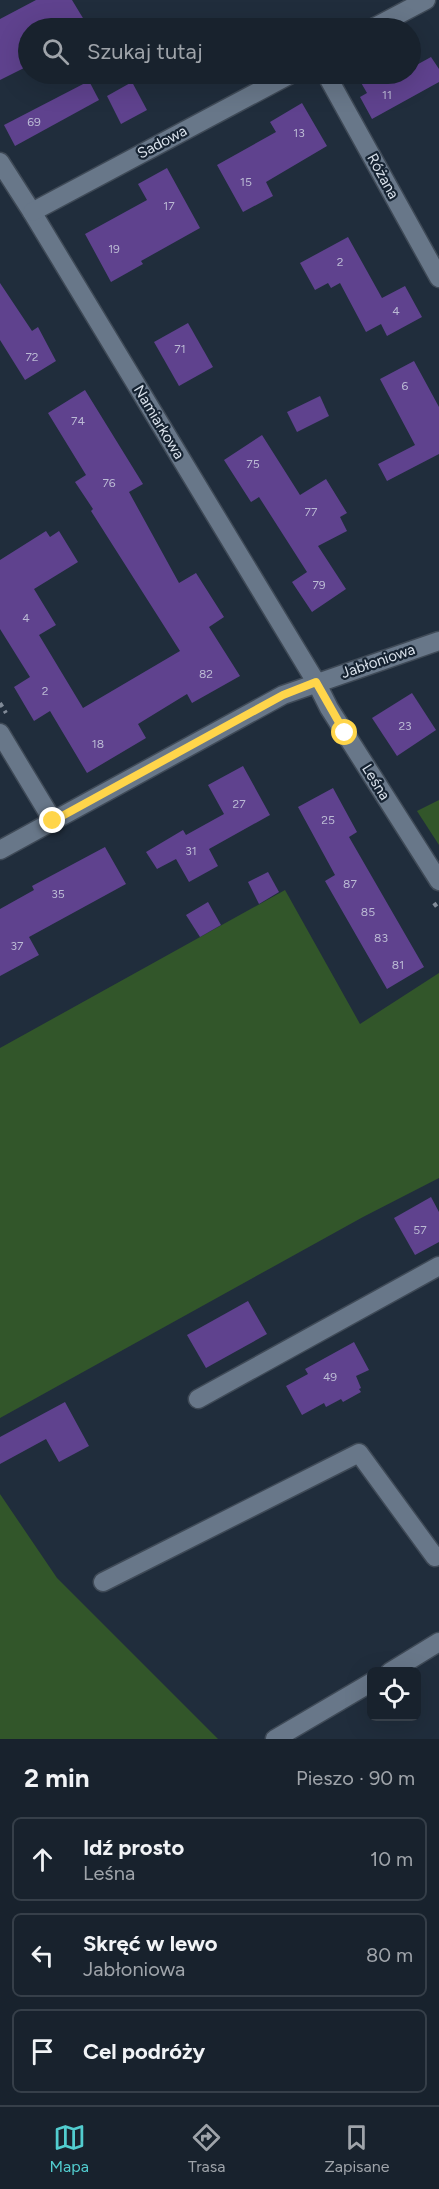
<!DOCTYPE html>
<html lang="pl">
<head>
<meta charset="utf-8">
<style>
  :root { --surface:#18222d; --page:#212a35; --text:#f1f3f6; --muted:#9fa4aa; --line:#363f49; --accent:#52cdcf }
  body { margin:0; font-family:Figtree,sans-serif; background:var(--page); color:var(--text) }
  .controls { position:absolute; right:18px; bottom:18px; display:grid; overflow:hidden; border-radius:9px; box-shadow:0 6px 24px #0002 }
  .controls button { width:54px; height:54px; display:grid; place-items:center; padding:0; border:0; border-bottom:2px solid var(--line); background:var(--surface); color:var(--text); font:30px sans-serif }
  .stop { position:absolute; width:18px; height:18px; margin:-14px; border:4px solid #ffd54a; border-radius:50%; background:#fff }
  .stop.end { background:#ffd54a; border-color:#fff; box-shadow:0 2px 6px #0008 }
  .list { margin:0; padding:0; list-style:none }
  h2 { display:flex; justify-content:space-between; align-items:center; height:78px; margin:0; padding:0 24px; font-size:26px }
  h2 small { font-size:20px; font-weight:400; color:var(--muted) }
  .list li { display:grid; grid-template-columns:39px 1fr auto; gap:18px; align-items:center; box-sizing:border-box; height:84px; margin:0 12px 12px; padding:0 12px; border:2px solid var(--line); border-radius:9px }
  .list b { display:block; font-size:22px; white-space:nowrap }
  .list p { margin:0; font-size:20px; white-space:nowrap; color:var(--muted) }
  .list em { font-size:20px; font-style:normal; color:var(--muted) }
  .icon { flex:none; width:33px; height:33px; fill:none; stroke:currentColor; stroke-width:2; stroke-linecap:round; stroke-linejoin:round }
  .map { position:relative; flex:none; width:439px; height:1739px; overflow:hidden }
  .search { position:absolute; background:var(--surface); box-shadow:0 6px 24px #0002; left:18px; right:18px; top:18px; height:66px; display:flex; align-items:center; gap:15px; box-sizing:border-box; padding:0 21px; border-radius:33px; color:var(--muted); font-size:22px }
  .sheet { height:366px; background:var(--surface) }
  nav { display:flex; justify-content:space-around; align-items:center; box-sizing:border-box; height:84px; border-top:2px solid var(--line); background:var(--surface); font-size:16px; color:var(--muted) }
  nav a { display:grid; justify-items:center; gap:3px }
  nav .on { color:var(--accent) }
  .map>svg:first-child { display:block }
  .green { fill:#32562a }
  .building { fill:#5f428e }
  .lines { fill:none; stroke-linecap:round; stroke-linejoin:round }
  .minor-casing { stroke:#3f4a57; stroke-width:21 }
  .path { stroke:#808a97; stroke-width:4; stroke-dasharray:4.5 4.5; stroke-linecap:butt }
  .minor { stroke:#687789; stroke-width:18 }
  .route { stroke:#ffd54a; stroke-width:8 }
  .labels { text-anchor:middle; stroke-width:4.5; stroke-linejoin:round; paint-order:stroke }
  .number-label { font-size:12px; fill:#bbbad4 }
  .street-label { font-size:15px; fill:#dae2ec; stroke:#162332 }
</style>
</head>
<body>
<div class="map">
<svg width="439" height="1739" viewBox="0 0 439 1739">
  <rect width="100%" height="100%" fill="#202d3c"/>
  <g class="green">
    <polygon points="439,800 439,845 417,811"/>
    <polygon points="285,890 360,1024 439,973 439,1178 363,1217 0,1418 0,1048"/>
    <polygon points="0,1494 57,1578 218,1739 0,1739"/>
  </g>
  <g class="building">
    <polygon points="36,0 72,0 89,28 28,28 28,66 0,80 0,19"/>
    <polygon points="431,57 439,69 439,82 372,119 360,97 367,93 356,74 411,74 411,68"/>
    <polygon points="89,81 99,100 15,146 4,125"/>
    <polygon points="132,82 147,110 121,124 107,96"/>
    <polygon points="302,103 327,146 266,182 273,196 243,212 217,165 276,132 270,122"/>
    <polygon points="167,168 200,228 141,261 143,264 111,282 85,234 147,200 138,184"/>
    <polygon points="348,237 382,298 405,286 422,317 387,336 381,324 366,332 340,283 331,288 328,283 315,290 300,263"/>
    <polygon points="0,283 32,331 38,327 56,361 25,380 0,340"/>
    <polygon points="188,323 213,367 179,386 154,342"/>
    <polygon points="414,361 439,407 439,454 387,481 378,464 415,445 380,379"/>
    <polygon points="85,390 143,484 129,492 179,583 196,573 224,617 209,627 240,676 192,703 187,694 138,724 146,738 87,773 50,711 34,721 14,687 30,677 0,629 0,560 46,531 50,537 59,531 78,562 34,589 56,625 39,635 83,708 180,651 91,511 93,509 75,482 86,475 48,413"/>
    <polygon points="320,396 329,416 297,432 287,412"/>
    <polygon points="262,435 300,495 326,479 347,513 340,517 347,531 318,546 346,589 312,612 292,582 307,572 259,497 251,502 224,460"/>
    <polygon points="412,693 436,730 397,756 372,718"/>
    <polygon points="243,766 270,815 209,849 218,866 189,882 176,859 157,869 146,852 183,830 186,835 224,814 208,785"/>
    <polygon points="333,788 357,832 349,837 424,967 387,989 325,881 335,875 298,807"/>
    <polygon points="105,847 126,884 29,937 39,955 0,976 0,909 34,890 32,886"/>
    <polygon points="268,872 279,892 259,904 248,882"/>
    <polygon points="208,902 221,925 200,937 186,915"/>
    <polygon points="431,1197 439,1212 439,1242 415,1255 394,1218"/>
    <polygon points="248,1301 267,1334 206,1368 187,1335"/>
    <polygon points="354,1342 369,1370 356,1376 361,1388 359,1389 361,1392 343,1402 341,1399 326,1407 324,1403 302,1415 286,1386 308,1374 305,1369"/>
    <polygon points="65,1402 89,1446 59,1462 46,1439 0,1464 0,1437"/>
  </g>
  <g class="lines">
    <defs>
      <g id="minor">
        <polyline points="373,28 426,0"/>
        <polyline points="326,74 439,278"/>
        <polyline points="0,162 32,212 316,682 329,708 439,881"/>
        <polyline points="32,212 291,74"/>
        <polyline points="0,733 53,821"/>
        <polyline points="0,850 283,695 439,641"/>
        <polyline points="198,1399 439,1266"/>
        <polyline points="103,1582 359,1453 435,1557"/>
        <polyline points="390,1672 439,1642"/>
        <polyline points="275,1739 372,1682"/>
      </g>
    </defs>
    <use href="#minor" class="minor-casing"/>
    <g class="path">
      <polyline points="0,703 6,713"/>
      <polyline points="434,903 439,910"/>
    </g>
    <use href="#minor" class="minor"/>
  </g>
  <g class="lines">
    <polyline class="route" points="53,821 283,695 316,682 345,733"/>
  </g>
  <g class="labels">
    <g class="number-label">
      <text x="387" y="99">11</text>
      <text x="34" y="126">69</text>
      <text x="299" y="137">13</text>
      <text x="246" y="186">15</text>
      <text x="169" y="210">17</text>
      <text x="114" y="253">19</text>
      <text x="340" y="266">2</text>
      <text x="396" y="315">4</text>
      <text x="180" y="353">71</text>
      <text x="32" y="361">72</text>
      <text x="405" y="390">6</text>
      <text x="78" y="425">74</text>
      <text x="253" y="468">75</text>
      <text x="109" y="487">76</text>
      <text x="311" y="516">77</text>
      <text x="319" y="589">79</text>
      <text x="26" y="622">4</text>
      <text x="206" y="678">82</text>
      <text x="45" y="695">2</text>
      <text x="405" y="730">23</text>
      <text x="98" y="748">18</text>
      <text x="239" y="808">27</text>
      <text x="328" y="824">25</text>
      <text x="191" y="855">31</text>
      <text x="350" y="888">87</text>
      <text x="58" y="898">35</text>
      <text x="368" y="916">85</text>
      <text x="381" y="942">83</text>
      <text x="17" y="950">37</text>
      <text x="398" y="969">81</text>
      <text x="420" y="1234">57</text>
      <text x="330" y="1381">49</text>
    </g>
    <g class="street-label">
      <text transform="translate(162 142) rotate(-28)" y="5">Sadowa</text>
      <text transform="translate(383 176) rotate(61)" y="5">Różana</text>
      <text transform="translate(159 422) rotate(59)" y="5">Namiarkowa</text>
      <text transform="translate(378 661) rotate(-19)" y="5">Jabłoniowa</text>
      <text transform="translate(376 782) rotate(58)" y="5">Leśna</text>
    </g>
  </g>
</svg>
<div class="controls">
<button><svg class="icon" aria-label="locate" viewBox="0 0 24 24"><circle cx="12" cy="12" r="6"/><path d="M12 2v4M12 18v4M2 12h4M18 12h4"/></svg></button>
</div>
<div class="stop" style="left:345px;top:733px"></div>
<div class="stop end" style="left:53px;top:821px"></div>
<div class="search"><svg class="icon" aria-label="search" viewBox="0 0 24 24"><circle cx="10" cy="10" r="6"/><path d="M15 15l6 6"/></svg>Szukaj tutaj</div>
</div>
<section class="sheet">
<h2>2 min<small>Pieszo · 90 m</small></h2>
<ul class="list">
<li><svg class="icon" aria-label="ahead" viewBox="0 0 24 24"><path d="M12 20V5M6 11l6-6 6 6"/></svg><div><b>Idź prosto</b><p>Leśna</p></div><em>10 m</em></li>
<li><svg class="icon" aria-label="left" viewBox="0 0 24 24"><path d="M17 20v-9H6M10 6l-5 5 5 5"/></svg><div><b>Skręć w lewo</b><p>Jabłoniowa</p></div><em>80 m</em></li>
<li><svg class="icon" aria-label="arrive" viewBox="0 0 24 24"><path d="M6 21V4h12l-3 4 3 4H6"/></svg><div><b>Cel podróży</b></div></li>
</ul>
</section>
<nav>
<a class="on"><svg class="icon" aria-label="map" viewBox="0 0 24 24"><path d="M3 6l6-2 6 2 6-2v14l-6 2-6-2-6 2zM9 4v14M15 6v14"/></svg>Mapa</a>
<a><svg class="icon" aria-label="directions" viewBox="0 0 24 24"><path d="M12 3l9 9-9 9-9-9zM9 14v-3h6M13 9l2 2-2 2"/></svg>Trasa</a>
<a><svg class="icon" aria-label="saved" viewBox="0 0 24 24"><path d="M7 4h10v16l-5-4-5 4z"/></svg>Zapisane</a>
</nav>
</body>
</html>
